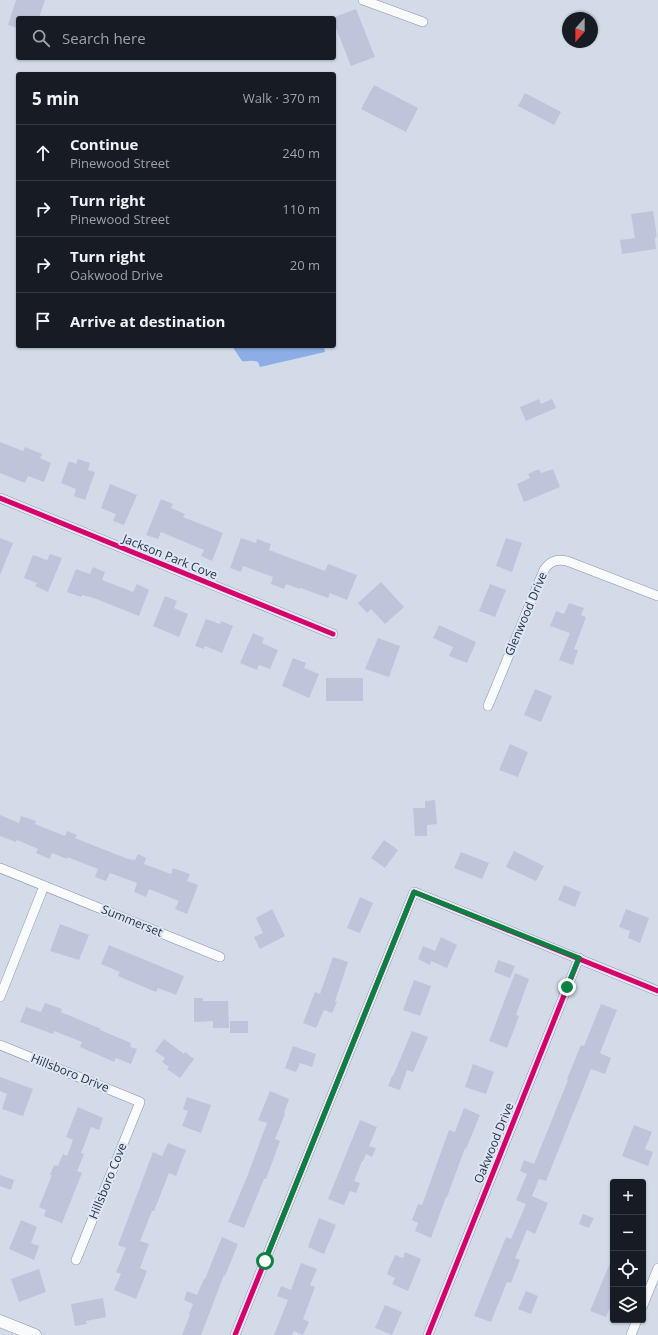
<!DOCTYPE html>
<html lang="en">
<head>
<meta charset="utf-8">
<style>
  :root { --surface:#171b24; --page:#242831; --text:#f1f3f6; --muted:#9ea1a6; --line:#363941 }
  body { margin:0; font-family:"Open Sans",sans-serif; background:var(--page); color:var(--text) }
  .controls { position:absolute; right:12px; bottom:12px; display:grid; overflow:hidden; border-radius:4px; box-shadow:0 1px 3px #0004 }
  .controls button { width:36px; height:36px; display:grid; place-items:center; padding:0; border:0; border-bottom:1px solid var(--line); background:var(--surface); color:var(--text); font:20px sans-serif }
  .compass { position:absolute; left:562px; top:12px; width:36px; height:36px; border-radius:50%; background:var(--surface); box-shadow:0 1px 3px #0004; rotate:201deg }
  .stop { position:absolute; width:12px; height:12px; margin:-9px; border:3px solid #0b8043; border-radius:50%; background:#fff }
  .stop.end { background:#0b8043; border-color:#fff; box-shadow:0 1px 4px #0008 }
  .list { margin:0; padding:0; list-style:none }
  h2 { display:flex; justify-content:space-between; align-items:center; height:52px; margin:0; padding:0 16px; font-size:17px }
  h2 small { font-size:13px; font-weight:400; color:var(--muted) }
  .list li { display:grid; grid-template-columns:26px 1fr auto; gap:12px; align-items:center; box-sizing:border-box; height:56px; padding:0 16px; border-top:1px solid var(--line) }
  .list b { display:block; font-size:15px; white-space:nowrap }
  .list p { margin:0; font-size:13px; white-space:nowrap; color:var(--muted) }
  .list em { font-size:13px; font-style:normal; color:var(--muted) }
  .icon { flex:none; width:22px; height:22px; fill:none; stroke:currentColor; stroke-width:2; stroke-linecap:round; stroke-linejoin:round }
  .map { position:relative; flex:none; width:658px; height:1335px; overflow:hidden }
  .search { position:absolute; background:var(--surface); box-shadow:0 1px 3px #0004; left:16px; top:16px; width:320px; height:44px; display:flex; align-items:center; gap:10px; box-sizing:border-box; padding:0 14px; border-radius:4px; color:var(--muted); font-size:15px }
  .panel { position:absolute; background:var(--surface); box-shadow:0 1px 3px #0004; left:16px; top:72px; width:320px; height:276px; border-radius:4px }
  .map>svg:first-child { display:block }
  .water { fill:#8cade6 }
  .building { fill:#c0c4db }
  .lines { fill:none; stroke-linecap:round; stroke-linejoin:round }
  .street-casing { stroke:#8a94a5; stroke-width:10 }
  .secondary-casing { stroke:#8a94a5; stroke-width:13 }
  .street { stroke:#f8fafc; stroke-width:9 }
  .secondary { stroke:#f8fafc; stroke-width:12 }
  .cycleway-casing { stroke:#dee6f3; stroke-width:8 }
  .cycleway { stroke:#d6006c; stroke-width:5 }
  .route { stroke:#0b8043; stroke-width:5 }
  .labels { text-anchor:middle; stroke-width:4; stroke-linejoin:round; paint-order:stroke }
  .street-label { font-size:12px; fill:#233149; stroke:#dee6f3 }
</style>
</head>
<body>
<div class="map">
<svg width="658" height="1335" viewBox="0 0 658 1335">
  <rect width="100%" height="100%" fill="#d3dbe9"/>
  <path class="water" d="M232,346h92l1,6 -65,15 -2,-5c-8,-3 -9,0 -16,-1z"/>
  <g class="building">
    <polygon points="16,0 45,0 39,18 18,18 18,28 8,25"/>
    <polygon points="356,9 375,57 351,66 334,23 334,18 332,18"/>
    <polygon points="374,85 418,108 406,132 361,109"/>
    <polygon points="525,93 561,112 554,125 518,106"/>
    <polygon points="653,211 657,237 655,238 656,249 622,254 620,240 635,238 631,214"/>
    <polygon points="539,399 541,404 552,399 556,408 526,421 520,407"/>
    <polygon points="0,442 23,451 25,447 42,454 40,458 51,463 44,482 28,476 25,483 0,473"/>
    <polygon points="78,459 90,463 88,470 95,472 85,500 74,496 76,489 61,483 69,461 76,464"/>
    <polygon points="539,469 541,473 553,469 560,487 524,502 517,484 530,478 528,474"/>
    <polygon points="110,484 137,495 124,525 113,521 116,514 101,508"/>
    <polygon points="161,499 173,504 171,508 185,514 183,517 223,533 212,561 201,556 204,550 161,532 158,539 146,535"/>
    <polygon points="0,538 13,543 0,575"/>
    <polygon points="241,538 256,543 257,539 271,544 269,550 325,571 328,564 357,575 347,600 330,593 328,598 301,588 300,589 286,584 284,589 271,584 273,577 243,566 241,572 230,568"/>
    <polygon points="506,538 522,543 512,572 496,566"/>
    <polygon points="50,554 62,558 48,592 35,586 37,583 24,578 33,555 47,560"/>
    <polygon points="93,567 105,572 102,580 133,592 137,584 149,590 139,616 94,598 82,595 81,597 67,592 76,569 90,574"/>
    <polygon points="381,582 404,607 385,624 371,609 367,613 358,603"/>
    <polygon points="490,584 506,590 495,617 479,611"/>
    <polygon points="165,596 177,601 174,608 188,614 179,637 153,626"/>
    <polygon points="569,603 584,608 581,615 586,617 574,649 578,650 573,665 559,660 570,633 550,626 556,611 564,614"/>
    <polygon points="206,619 220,624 221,621 233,626 222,653 205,646 204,649 195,646"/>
    <polygon points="439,625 476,642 467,663 449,656 453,647 433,638"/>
    <polygon points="253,633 264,638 262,643 278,650 270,669 259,665 257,670 240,663"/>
    <polygon points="378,638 400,646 389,677 365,669"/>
    <polygon points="293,658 306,663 304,668 319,674 309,698 282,686"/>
    <rect x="326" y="678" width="37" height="23"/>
    <polygon points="535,689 552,696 541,722 524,715"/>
    <polygon points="510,744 528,752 518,777 499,770"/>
    <polygon points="435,800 437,824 427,825 427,836 415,836 413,808 425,808 425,801"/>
    <polygon points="0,815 19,823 21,816 36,821 35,824 65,836 67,831 77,835 75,838 128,859 135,860 138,854 146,858 144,864 171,874 173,868 190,874 187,881 198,885 187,914 175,909 179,901 149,889 146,897 134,892 137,883 110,873 106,881 95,877 98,869 67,857 67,859 52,853 50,859 36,853 38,849 17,840 16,842 0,836"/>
    <polygon points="384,840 398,850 385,868 371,858"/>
    <polygon points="514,851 544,866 536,881 506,867"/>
    <polygon points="461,852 489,863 482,879 454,868"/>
    <polygon points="564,885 581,892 575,907 558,900"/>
    <polygon points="360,897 373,903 360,933 347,928"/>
    <polygon points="272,909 285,936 260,949 254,937 263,933 256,918"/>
    <polygon points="626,909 649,918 640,943 628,938 630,931 619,927"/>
    <polygon points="60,924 89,935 79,960 50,951"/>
    <polygon points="441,937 457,945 447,968 431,961 430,965 418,959 423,946 435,951"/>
    <polygon points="109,945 184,976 176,995 158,988 156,992 118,976 120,972 101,964"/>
    <polygon points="333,957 348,962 335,1001 337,1002 332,1013 324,1010 316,1028 303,1023 315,992 320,994"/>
    <polygon points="498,960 515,966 510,978 494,972"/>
    <polygon points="515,973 529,979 516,1015 519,1016 507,1048 489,1041"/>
    <polygon points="414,980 431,986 420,1016 403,1010"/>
    <polygon points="194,998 203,998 203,1001 228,1001 229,1028 213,1028 213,1021 194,1022"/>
    <polygon points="45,1003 62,1009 61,1012 101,1029 100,1030 131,1043 130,1047 137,1049 131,1064 116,1058 114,1062 103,1057 80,1047 82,1042 54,1031 53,1034 20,1022 26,1007 41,1012"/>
    <polygon points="601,1004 617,1010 600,1053 611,1058 605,1074 591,1069 546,1181 539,1179 532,1196 548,1203 535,1234 527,1230 515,1258 520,1260 511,1283 507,1282 491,1322 474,1316 506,1237 511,1239 526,1204 516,1200 527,1174 520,1171 524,1160 534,1164 568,1080 567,1079 581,1045 584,1046"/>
    <rect x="230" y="1021" width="18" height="12"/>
    <polygon points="412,1031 428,1037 413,1072 407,1070 400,1090 388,1086 392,1076 393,1076"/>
    <polygon points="164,1039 184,1054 185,1052 194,1059 180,1078 167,1069 169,1067 162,1062 165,1058 155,1051"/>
    <polygon points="293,1046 316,1054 312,1067 300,1063 296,1072 285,1068"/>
    <polygon points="473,1064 494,1072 486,1094 465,1087"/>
    <polygon points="0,1077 33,1089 23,1116 2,1109 7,1094 0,1091"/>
    <polygon points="270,1091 289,1099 284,1113 285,1114 275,1139 280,1141 266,1179 264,1179 244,1228 228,1222 247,1177 267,1123 258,1120"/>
    <polygon points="187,1097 211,1105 201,1133 182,1126 188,1111 183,1109"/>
    <polygon points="78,1107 103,1118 99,1130 91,1127 81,1153 84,1154 77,1171 82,1173 62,1223 44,1216 46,1210 39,1207 52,1175 50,1175 54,1165 58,1166 63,1154 67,1156 73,1140 66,1137"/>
    <polygon points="464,1108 480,1115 466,1149 465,1148 447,1197 446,1197 431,1238 415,1231 418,1223 412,1220 418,1204 422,1205 449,1130 455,1132"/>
    <polygon points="360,1120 377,1127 369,1146 376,1148 372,1157 366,1154 363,1161 362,1161 354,1181 360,1183 356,1193 350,1191 344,1205 328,1199"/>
    <polygon points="634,1125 652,1132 645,1149 653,1152 648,1166 622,1156"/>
    <polygon points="168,1143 186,1150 176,1176 169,1173 154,1211 152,1211 140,1241 149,1244 140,1268 147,1271 136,1299 114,1290 121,1274 116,1272 126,1248 118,1245 153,1152 162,1156"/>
    <polygon points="0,1175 14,1180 11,1190 0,1186"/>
    <polygon points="583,1214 594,1218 589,1228 579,1224"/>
    <polygon points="319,1218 336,1225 324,1254 308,1247"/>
    <polygon points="21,1220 37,1227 31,1243 39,1246 34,1260 9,1249"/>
    <polygon points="222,1237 238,1244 225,1276 224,1275 201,1335 182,1335 190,1315 189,1314 193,1304 184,1300 187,1291 197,1295 204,1279 205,1279"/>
    <polygon points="405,1252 421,1259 408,1291 392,1284 395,1278 387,1274 395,1255 403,1258"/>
    <polygon points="613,1256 613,1300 606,1317 590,1311"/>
    <polygon points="301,1263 317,1269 310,1285 315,1287 303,1319 309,1322 303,1335 294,1331 292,1335 274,1335 288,1300 277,1296 281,1286 291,1290"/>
    <polygon points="39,1269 46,1292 19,1302 11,1279"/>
    <polygon points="526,1291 538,1296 531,1314 518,1309"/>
    <polygon points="103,1298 106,1317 86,1321 87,1324 75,1326 71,1304"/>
    <polygon points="385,1305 402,1312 392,1335 375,1328"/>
  </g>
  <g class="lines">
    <defs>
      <g id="street">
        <polyline points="363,0 423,22"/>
        <polyline points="0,498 333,634"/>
        <path d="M488,706l56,-136c6,-9 12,-11 23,-9l91,35"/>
        <polyline points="0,868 220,957"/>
        <polyline points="0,997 44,886"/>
        <polyline points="0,1045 140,1102 76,1260"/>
        <polyline points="643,1305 658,1268"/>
        <polyline points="235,1335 414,892 658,991"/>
        <polyline points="428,1335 579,958"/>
        <polyline points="631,1335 637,1320"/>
      </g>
      <polyline id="secondary" points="0,1321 35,1335"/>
    </defs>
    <use href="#street" class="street-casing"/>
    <use href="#secondary" class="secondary-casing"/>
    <use href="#street" class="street"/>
    <use href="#secondary" class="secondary"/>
    <defs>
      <g id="cycleway">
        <polyline points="0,498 333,634"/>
        <polyline points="235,1335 414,892 658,991"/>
        <polyline points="428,1335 579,958"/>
      </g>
    </defs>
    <use href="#cycleway" class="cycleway-casing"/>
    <use href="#cycleway" class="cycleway"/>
  </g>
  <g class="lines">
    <polyline class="route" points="265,1261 414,892 579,958 567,987"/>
  </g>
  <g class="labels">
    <g class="street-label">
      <text transform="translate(170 557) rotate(22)" y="4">Jackson Park Cove</text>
      <text transform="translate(526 614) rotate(-67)" y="4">Glenwood Drive</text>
      <text transform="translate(132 921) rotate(22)" y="4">Summerset</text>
      <text transform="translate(70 1073) rotate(22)" y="4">Hillsboro Drive</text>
      <text transform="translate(494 1143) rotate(-68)" y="4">Oakwood Drive</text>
      <text transform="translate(108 1181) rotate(-68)" y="4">Hillsboro Cove</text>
    </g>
  </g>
</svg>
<div class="controls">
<button>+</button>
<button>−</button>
<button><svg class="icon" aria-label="locate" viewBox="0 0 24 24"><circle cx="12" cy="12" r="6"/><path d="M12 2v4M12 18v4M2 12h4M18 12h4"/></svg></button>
<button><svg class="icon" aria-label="layers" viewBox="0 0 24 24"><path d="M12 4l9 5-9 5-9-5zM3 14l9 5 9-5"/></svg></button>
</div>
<svg class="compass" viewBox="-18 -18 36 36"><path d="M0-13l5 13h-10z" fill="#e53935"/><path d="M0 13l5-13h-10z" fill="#9ea1a6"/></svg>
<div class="stop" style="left:265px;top:1261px"></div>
<div class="stop end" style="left:567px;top:987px"></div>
<div class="search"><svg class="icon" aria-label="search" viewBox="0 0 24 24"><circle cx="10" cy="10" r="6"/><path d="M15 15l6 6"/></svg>Search here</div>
<section class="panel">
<h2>5 min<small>Walk · 370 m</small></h2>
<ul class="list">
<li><svg class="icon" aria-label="ahead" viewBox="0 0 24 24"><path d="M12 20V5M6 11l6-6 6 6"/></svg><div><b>Continue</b><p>Pinewood Street</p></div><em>240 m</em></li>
<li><svg class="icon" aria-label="right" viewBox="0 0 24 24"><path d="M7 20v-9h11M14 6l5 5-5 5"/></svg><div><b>Turn right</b><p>Pinewood Street</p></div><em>110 m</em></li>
<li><svg class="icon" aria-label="right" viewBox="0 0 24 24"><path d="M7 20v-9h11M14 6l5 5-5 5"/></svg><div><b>Turn right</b><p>Oakwood Drive</p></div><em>20 m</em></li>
<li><svg class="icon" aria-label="arrive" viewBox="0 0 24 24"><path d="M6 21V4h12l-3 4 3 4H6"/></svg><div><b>Arrive at destination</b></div></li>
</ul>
</section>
</div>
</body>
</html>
